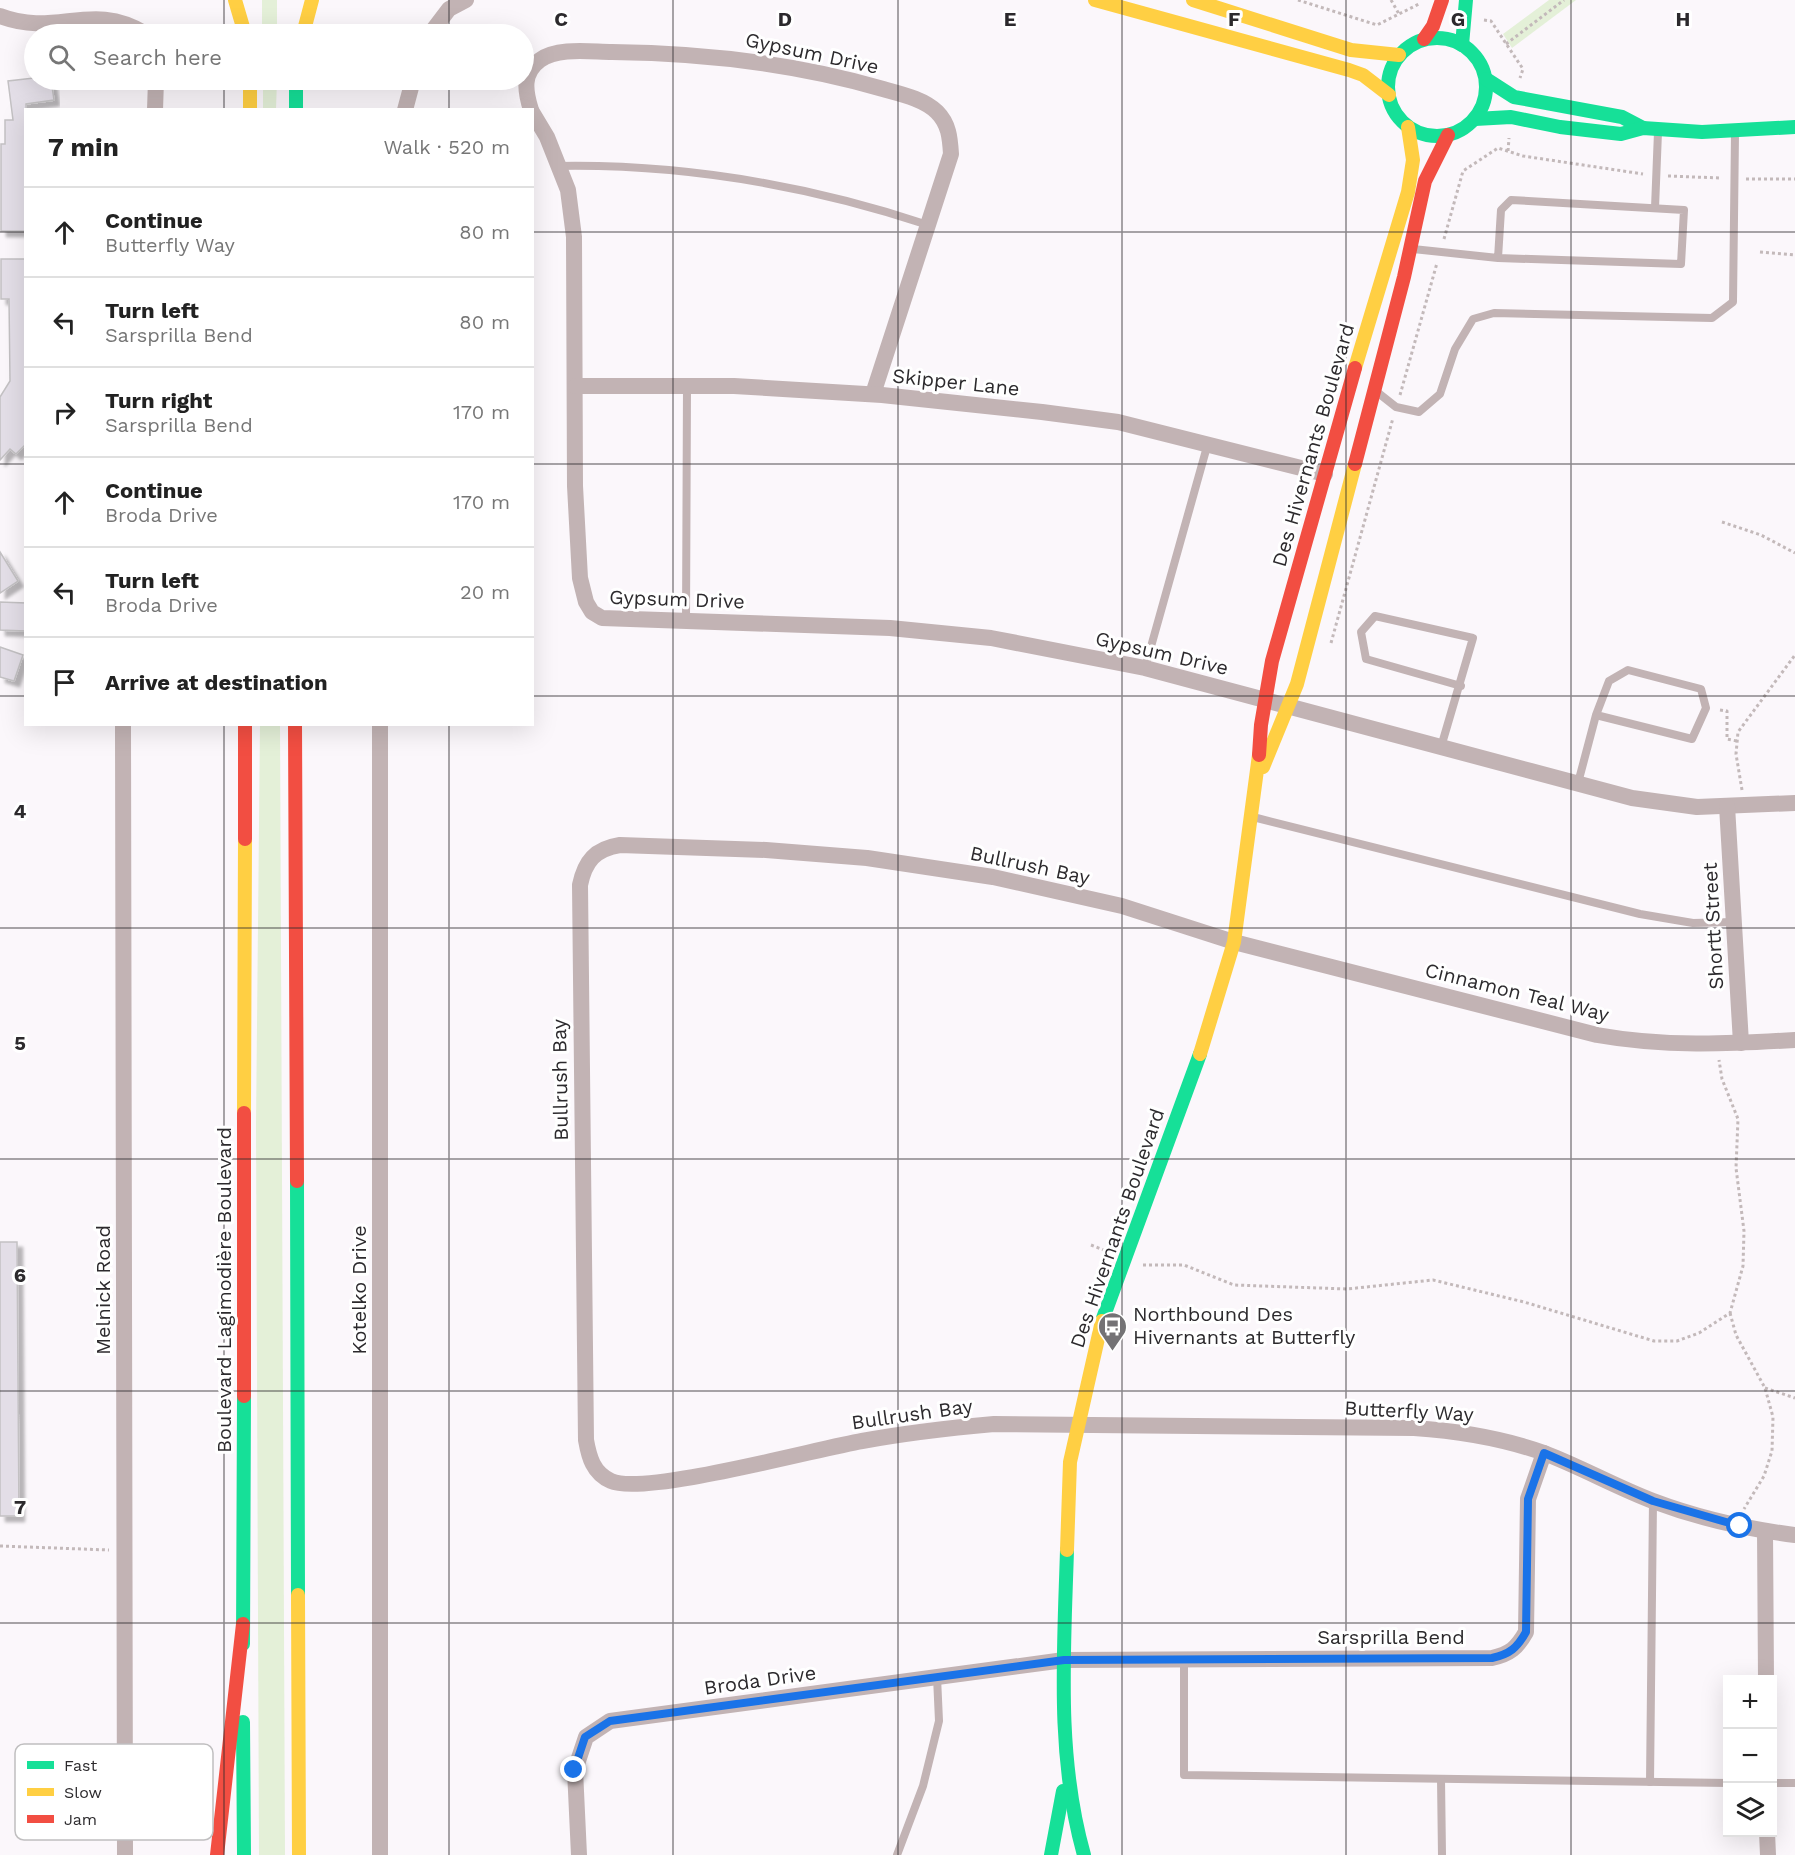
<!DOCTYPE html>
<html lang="en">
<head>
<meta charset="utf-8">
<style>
  :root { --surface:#fff; --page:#f6f6f6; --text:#222; --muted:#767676; --line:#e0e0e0 }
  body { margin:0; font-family:"Work Sans",sans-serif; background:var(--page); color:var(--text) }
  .controls { position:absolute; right:18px; bottom:18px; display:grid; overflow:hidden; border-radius:0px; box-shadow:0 6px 24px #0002 }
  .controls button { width:54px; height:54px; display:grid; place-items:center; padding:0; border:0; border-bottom:2px solid var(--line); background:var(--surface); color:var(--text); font:30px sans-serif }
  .stop { position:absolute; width:18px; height:18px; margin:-14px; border:4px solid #1a73e8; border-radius:50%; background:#fff }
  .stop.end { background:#1a73e8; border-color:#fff; box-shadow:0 2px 6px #0008 }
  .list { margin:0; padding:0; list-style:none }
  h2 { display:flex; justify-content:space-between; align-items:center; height:78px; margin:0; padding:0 24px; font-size:26px }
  h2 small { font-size:20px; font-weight:400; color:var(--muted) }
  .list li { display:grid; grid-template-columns:39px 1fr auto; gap:18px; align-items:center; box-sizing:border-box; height:90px; padding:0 24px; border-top:2px solid var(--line) }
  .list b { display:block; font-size:22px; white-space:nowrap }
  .list p { margin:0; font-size:20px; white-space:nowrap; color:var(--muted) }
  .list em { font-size:20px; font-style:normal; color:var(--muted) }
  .icon { flex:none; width:33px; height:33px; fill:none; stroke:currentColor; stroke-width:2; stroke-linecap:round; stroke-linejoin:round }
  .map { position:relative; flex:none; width:1795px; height:1855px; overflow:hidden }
  .search { position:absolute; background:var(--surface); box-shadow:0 6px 24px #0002; left:24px; top:24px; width:510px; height:66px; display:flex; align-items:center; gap:15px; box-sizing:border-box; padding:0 21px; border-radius:33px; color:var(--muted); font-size:22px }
  .panel { position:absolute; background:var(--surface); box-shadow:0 6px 24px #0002; left:24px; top:108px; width:510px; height:618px; border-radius:0px }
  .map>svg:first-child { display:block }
  .green { fill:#e4f0d8 }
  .building { fill:#e3dee7; stroke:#c3c1c3; stroke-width:1.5; filter:url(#shadow) }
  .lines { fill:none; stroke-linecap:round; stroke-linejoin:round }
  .path { stroke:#c3b9ba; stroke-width:3; stroke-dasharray:3 3; stroke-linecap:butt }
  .lane { stroke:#c2b3b4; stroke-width:8 }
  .street { stroke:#c2b3b4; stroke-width:16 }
  .fast { stroke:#16e098; stroke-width:14 }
  .slow { stroke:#ffcf43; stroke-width:14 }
  .jam { stroke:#f24e42; stroke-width:14 }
  .route { stroke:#1a73e8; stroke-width:8 }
  .grid { fill:none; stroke:#2c2a2d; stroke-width:1.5; stroke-opacity:0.55 }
  .labels { text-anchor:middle; stroke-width:6; stroke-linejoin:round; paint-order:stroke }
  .street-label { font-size:20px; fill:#2c2a2d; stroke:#fff }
  .poi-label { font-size:20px; fill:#2c2a2d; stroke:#fff; text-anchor:start }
  .key { fill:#fff; stroke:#c0bfc0; stroke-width:1.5 }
  .key-label { font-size:16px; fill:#2c2a2d }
  .grid-label { font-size:20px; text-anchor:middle; font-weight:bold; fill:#2c2a2d; stroke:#fff; stroke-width:6; stroke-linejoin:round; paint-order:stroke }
</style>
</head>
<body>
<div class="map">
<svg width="1795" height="1855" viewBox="0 0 1795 1855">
  <defs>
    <filter id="shadow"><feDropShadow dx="5.5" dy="5.5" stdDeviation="1.5" flood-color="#0004"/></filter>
  </defs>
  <rect width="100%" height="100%" fill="#fbf7fb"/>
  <g class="green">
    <rect x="262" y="0" width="15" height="34"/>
    <polygon points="1549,0 1576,0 1512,48 1503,34"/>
    <polygon points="263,80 277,80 276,109 263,109"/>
    <polygon points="280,724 285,1855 259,1855 256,1125 260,725"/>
  </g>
  <g class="building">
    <polygon points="34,78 51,80 54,100 26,104 26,231 1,231 1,144 5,144 5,120 13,120 8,81"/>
    <polygon points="1,259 26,259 26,444 16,454 10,449 0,460 0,397 10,381 9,299 1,299"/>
    <polygon points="0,552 18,581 0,593"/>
    <polygon points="0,602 26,603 26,631 0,630"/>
    <polygon points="0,647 23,655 14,681 0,677"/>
    <polygon points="0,1242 17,1242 19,1516 0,1516"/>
  </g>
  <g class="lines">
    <g class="path">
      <polyline points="1298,0 1377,25 1419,4"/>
      <polyline points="1391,0 1399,14"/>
      <polyline points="1484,20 1491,21 1523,69 1520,78"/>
      <polyline points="1506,44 1564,0"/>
      <polyline points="1508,151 1509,138"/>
      <polyline points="1668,176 1721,178"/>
      <polyline points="1746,179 1795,179"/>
      <polyline points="1444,239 1463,171 1498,148 1523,156 1643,174"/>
      <polyline points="1760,252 1795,255"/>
      <polyline points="1400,395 1437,263"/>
      <polyline points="1722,522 1761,535 1795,553"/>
      <polyline points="1331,643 1393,418"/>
      <polyline points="1720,710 1727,711 1727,739 1737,741"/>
      <polyline points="1742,790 1736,754 1738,732 1795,655"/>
      <polyline points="1091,1245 1106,1251"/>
      <polyline points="1143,1265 1184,1265 1234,1285 1347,1289 1433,1280 1524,1302 1654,1341 1677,1341 1699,1333 1730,1313 1743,1266 1744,1231 1736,1168 1738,1119 1722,1079 1719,1060"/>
      <polyline points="1730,1313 1736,1335 1765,1388 1773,1417 1772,1451 1764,1476 1744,1509"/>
      <polyline points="1765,1388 1795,1398"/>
      <polyline points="0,1546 109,1550"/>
    </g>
    <g class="lane">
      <path d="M559,166c127,-2 248,19 369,59"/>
      <polyline points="1655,208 1658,132"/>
      <polyline points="1413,249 1498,258 1501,210 1511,200 1684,210 1681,264 1498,258"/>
      <polyline points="1377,392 1396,407 1419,412 1440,394 1455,349 1473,319 1494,313 1712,318 1733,302 1735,134"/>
      <polyline points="686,622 687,386"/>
      <polyline points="1145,668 1208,443"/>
      <polyline points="1441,747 1473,638 1375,616 1361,632 1366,659 1461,686"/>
      <polyline points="1578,783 1596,715 1609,681 1628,670 1701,689 1706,708 1692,739 1596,715"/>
      <polyline points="1253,817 1640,914 1693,923 1734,922"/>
      <polyline points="1184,1659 1184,1775 1728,1783"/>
      <polyline points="1441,1779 1442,1855"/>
      <polyline points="1650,1782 1653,1501"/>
      <polyline points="1772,1783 1795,1783"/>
      <polyline points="897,1855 923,1786 939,1721 937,1677"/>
    </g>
    <g class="street">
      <path d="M0,16c57,22 91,-16 146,18"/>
      <polyline points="430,34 449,9 466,0"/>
      <polyline points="155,110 156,80"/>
      <polyline points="405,110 413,80"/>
      <path d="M531,110c-6,-19 -9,-37 9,-50 18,-13 51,-8 72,-8 92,1 182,11 271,37 18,5 41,10 54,23 12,12 13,26 14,42l-78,240"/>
      <polyline points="532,112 547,137 568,190 574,237 575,486 580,578 586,602 592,612 602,618 890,628 991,638 1145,668 1632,798 1697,807 1795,803"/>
      <polyline points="576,386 734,386 882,395 1042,412 1118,422 1325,474"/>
      <polyline points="123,724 125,1855"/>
      <polyline points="1727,806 1741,1043"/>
      <path d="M1795,1040c-67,4 -131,7 -198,-5l-363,-93 -112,-36 -129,-29 -126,-19 -101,-8 -146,-5c-25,4 -35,16 -40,40l6,555c3,17 7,33 25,41 33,15 205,-32 251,-40 44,-8 87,-13 132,-17l420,4c44,3 88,10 130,25 37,14 72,34 109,48 45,17 94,28 142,34"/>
      <polyline points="1765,1531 1766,1680"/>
      <polyline points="1767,1832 1768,1855"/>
      <polyline points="380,1855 380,724"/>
      <path d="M579,1855l-4,-85 11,-33 24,-16 454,-61 428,-2c18,-4 25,-10 34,-26l2,-133 16,-46"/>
    </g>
    <g class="fast">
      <circle cx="1437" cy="87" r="49"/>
      <polyline points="1462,45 1466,0"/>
      <polyline points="1486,79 1514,97 1622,117 1643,128"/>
      <polyline points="296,80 296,110"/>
      <polyline points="1475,119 1511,117 1560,127 1621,134 1643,128 1702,132 1795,127"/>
      <polyline points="297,1181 298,1595"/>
      <polyline points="1102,1321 1200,1054"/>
      <path d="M1067,1550c-3,102 -11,206 17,305"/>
      <polyline points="243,1644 244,1396"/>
      <polyline points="243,1722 244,1855"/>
      <polyline points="1051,1855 1063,1791"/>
    </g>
    <g class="slow">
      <polyline points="235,0 245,34"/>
      <polyline points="1095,0 1349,70 1363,75 1389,95"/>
      <polyline points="1193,0 1351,50 1399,55"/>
      <polyline points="303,34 312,0"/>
      <polyline points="250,80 250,110"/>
      <polyline points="1355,368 1408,192 1413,160 1408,127"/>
      <polyline points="1263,767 1297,684 1355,464"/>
      <polyline points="1200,1054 1234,942 1259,755"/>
      <polyline points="244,1113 245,839"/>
      <polyline points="1067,1550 1070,1462 1102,1321"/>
      <polyline points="298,1595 299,1855"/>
    </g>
    <g class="jam">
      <polyline points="1424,39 1433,26 1442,0"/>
      <polyline points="1355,464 1404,277 1425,181 1448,135"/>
      <polyline points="295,724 297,1181"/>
      <polyline points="1259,755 1261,725 1272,661 1355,368"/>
      <polyline points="245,839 245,724"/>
      <polyline points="244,1396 244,1113"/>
      <polyline points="217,1855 243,1624"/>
    </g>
  </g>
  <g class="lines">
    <path class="route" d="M574,1770l11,-33 25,-16 454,-61 428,-2c18,-4 25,-10 34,-26l2,-133 16,-46 109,48 87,25"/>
  </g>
  <path class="grid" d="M224,0v34M449,0v34M673,0v1855M898,0v1855M1122,0v1855M1346,0v1855M1571,0v1855M224,80v30M449,80v30M0,232h26M532,232h1263M0,464h26M532,464h1263M0,696h26M532,696h1263M224,724v1131M449,724v1131M0,928h1795M0,1159h1795M0,1391h1795M0,1623h1795"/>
  <defs>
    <symbol id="bus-pin" viewBox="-11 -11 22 30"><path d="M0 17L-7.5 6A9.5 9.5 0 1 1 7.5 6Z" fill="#747275" stroke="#fff"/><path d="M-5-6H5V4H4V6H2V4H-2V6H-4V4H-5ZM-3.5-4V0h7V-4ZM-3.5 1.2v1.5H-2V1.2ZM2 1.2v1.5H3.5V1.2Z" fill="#fff"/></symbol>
  </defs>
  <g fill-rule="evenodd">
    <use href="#bus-pin" x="1096" y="1310" width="33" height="45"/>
  </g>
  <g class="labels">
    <g class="street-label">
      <text transform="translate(812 53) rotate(12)" y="7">Gypsum Drive</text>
      <text transform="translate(956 382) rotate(6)" y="7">Skipper Lane</text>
      <text transform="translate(1313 445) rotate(-74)" y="7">Des Hivernants Boulevard</text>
      <text transform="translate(677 599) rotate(2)" y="7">Gypsum Drive</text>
      <text transform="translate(1162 653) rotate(13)" y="7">Gypsum Drive</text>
      <text transform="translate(1030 865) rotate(12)" y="7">Bullrush Bay</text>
      <text transform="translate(1713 926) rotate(-93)" y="7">Shortt Street</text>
      <text transform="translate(1517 992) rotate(14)" y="7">Cinnamon Teal Way</text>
      <text transform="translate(560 1080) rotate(-91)" y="7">Bullrush Bay</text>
      <text transform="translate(1117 1228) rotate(-71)" y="7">Des Hivernants Boulevard</text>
      <text transform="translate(103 1290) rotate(-90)" y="7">Melnick Road</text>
      <text transform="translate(224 1290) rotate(-90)" y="7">Boulevard Lagimodière Boulevard</text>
      <text transform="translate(359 1290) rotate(-90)" y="7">Kotelko Drive</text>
      <text transform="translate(1409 1411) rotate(3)" y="7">Butterfly Way</text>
      <text transform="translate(912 1414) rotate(-8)" y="7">Bullrush Bay</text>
      <text x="1391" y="1644">Sarsprilla Bend</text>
      <text transform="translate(760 1680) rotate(-8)" y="7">Broda Drive</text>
    </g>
    <g class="poi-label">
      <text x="1133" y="1321">Northbound Des<tspan x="1133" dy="23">Hivernants at Butterfly</tspan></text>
    </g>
  </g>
  <rect x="15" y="1744" width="198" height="96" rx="9" class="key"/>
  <rect x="27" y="1761" width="27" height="8" fill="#16e098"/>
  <rect x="27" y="1788" width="27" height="8" fill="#ffcf43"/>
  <rect x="27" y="1815" width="27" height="8" fill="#f24e42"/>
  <g class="key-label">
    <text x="64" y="1771">Fast</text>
    <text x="64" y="1798">Slow</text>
    <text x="64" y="1825">Jam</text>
  </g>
  <g class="grid-label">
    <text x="561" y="26">C</text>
    <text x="785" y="26">D</text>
    <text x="1010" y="26">E</text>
    <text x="1234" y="26">F</text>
    <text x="1458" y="26">G</text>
    <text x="1683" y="26">H</text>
    <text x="20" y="818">4</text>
    <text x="20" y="1050">5</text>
    <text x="20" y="1282">6</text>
    <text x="20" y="1514">7</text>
  </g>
</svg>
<div class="controls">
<button>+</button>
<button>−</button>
<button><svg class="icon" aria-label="layers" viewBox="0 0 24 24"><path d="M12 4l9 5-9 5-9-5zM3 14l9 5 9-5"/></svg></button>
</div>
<div class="stop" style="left:1740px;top:1526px"></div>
<div class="stop end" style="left:574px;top:1770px"></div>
<div class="search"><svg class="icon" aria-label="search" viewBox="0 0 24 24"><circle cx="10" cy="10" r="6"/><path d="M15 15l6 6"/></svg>Search here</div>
<section class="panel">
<h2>7 min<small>Walk · 520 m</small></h2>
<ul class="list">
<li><svg class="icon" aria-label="ahead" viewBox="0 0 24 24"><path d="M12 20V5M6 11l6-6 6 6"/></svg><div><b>Continue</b><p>Butterfly Way</p></div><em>80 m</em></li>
<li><svg class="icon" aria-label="left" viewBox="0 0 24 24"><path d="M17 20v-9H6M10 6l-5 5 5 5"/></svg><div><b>Turn left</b><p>Sarsprilla Bend</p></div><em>80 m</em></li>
<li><svg class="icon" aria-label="right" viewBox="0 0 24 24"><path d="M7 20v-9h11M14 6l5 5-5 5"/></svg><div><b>Turn right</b><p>Sarsprilla Bend</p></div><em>170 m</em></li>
<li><svg class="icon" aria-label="ahead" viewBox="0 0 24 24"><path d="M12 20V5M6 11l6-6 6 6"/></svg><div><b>Continue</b><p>Broda Drive</p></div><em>170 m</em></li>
<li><svg class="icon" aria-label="left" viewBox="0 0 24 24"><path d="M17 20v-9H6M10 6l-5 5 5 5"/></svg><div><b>Turn left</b><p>Broda Drive</p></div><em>20 m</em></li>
<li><svg class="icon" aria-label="arrive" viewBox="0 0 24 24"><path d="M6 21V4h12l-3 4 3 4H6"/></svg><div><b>Arrive at destination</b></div></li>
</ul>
</section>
</div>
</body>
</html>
